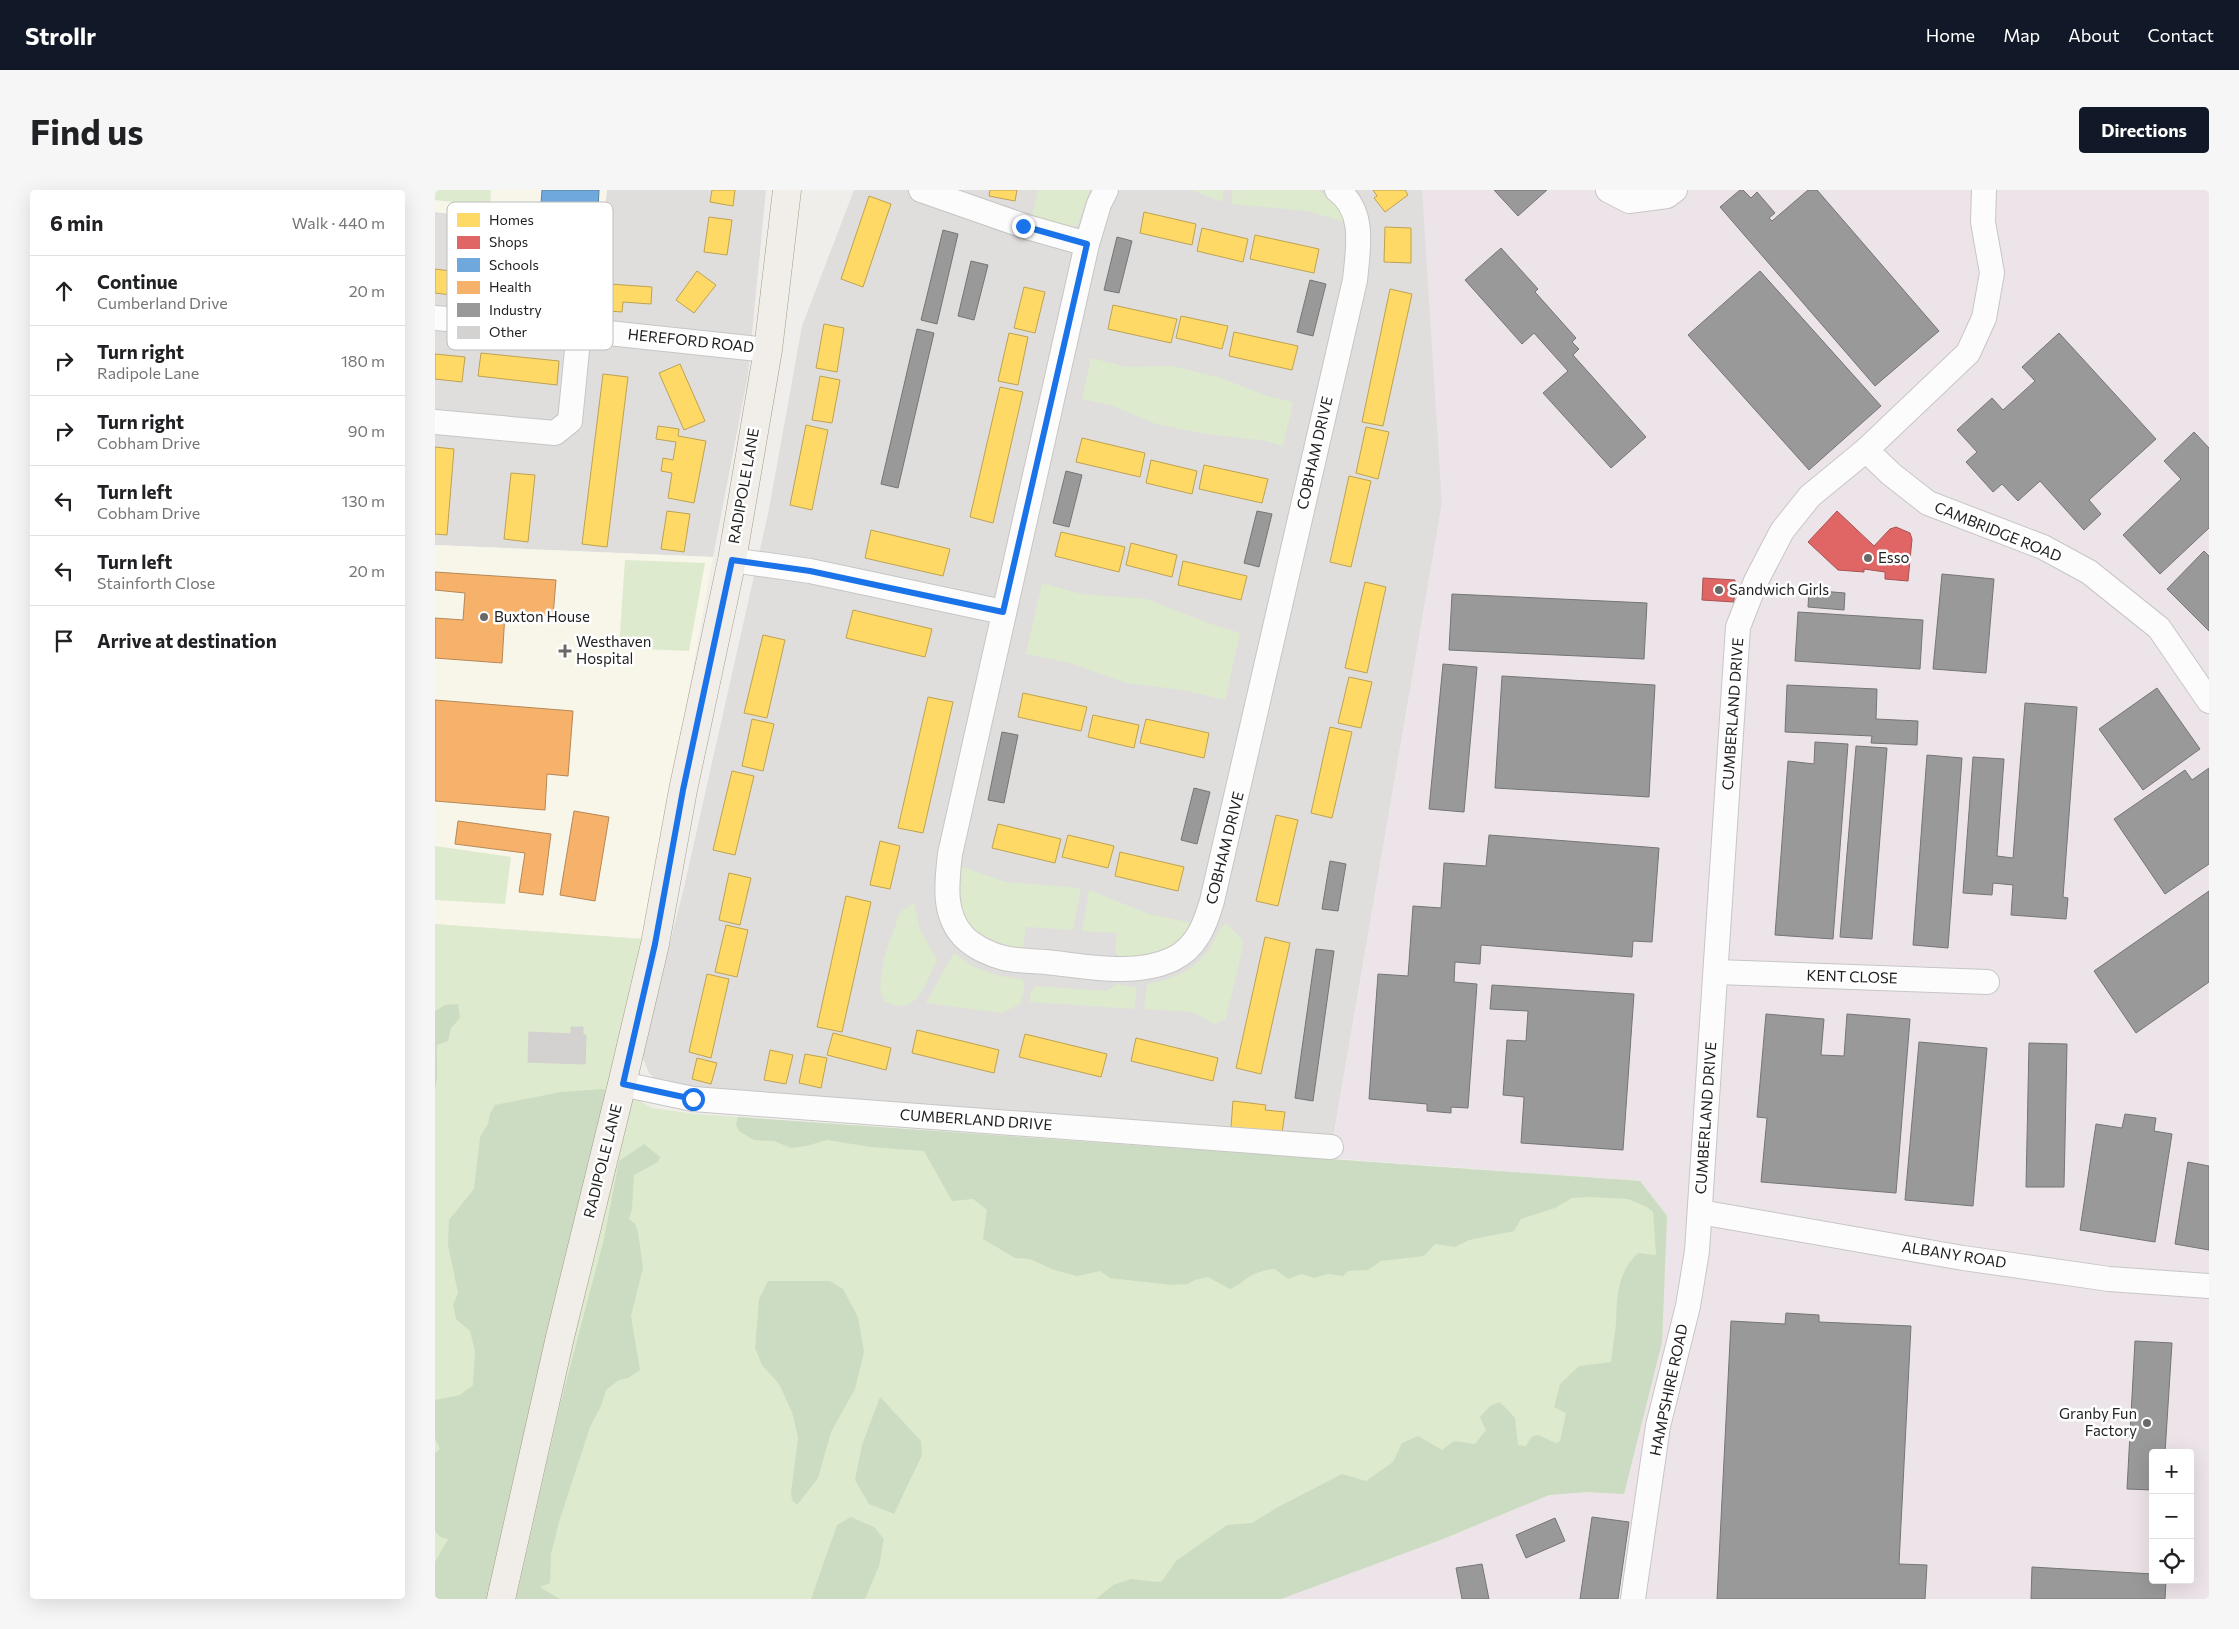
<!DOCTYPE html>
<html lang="en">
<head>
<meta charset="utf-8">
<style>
  :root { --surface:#fff; --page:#f6f6f6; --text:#202124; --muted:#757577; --line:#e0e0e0; --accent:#111827 }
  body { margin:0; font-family:Commissioner,sans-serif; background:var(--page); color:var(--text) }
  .controls { position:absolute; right:15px; bottom:15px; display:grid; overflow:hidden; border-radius:5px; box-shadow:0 5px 20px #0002 }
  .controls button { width:45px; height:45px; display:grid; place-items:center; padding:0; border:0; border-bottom:1px solid var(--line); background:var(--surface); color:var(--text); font:25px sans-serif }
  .stop { position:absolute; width:15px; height:15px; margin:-11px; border:4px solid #1a73e8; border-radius:50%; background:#fff }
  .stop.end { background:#1a73e8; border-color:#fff; box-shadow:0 1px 5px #0008 }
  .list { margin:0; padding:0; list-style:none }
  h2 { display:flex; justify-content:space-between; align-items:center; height:65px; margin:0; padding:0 20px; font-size:21px }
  h2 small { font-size:16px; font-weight:400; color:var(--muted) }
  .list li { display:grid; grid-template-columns:32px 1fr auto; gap:15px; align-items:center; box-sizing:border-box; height:70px; padding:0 20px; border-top:1px solid var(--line) }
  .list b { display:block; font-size:19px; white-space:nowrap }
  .list p { margin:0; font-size:16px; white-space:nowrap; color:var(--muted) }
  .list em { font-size:16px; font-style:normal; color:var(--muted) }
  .icon { flex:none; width:28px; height:28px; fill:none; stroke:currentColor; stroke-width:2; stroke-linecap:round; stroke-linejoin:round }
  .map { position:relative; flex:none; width:1774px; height:1409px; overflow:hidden; border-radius:5px }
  header { display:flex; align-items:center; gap:30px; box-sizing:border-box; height:70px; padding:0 25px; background:var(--accent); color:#fff }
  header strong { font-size:24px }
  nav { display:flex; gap:28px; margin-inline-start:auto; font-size:18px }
  .intro { display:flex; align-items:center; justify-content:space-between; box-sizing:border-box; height:120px; padding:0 30px }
  h1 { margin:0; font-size:35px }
  .button { padding:12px 22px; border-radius:5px; background:var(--accent); color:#fff; font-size:18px; font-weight:700 }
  main { display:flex; gap:30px; padding:0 30px }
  aside { flex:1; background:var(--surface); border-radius:5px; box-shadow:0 5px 20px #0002 }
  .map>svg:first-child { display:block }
  .residential { fill:#dfdedc }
  .industrial { fill:#ede4e9; fill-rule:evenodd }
  .education { fill:#f7f6e9 }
  .grass { fill:#ddeacd }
  .forest { fill:#ccdcc2 }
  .homes { fill:#ffd966; stroke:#bda252 }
  .shops { fill:#e06666; stroke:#a75252 }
  .schools { fill:#6fa8dc; stroke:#5880a4 }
  .health { fill:#f6b26b; stroke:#b68755 }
  .industry { fill:#999; stroke:#757575 }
  .building { fill:#d4d2d0; stroke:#d3d0cd }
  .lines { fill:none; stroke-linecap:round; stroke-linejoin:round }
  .minor-casing { stroke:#c7c6c5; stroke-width:26 }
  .major-casing { stroke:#a59c89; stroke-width:29 }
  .minor { stroke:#fdfcfc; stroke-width:24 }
  .major { stroke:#f1ede8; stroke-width:28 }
  .route { stroke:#1a73e8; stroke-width:6 }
  .poi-dot { fill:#6a6968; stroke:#fff; stroke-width:2 }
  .labels { text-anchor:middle; stroke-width:5; stroke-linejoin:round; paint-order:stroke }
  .street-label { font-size:15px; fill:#222; stroke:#fff }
  .poi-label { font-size:15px; fill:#222; stroke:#fff; text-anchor:start }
  .key { fill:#fff; stroke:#bdbdbd; stroke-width:1 }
  .key-label { font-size:14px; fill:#222 }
</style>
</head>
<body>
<header>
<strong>Strollr</strong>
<nav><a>Home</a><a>Map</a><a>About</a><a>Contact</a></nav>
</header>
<div class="intro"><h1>Find us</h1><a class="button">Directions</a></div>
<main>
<aside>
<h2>6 min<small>Walk · 440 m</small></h2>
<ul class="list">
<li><svg class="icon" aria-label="ahead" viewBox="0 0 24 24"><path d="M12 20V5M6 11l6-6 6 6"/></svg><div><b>Continue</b><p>Cumberland Drive</p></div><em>20 m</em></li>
<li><svg class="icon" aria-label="right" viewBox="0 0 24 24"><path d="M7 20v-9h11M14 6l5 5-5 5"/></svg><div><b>Turn right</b><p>Radipole Lane</p></div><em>180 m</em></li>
<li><svg class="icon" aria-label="right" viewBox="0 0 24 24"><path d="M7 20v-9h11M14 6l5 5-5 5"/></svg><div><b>Turn right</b><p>Cobham Drive</p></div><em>90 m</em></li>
<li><svg class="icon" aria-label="left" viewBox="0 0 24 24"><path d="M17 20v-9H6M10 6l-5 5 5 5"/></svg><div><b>Turn left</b><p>Cobham Drive</p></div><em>130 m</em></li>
<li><svg class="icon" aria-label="left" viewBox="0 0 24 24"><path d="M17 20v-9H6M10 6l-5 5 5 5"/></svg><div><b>Turn left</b><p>Stainforth Close</p></div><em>20 m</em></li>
<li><svg class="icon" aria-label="arrive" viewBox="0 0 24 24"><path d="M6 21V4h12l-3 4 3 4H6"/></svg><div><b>Arrive at destination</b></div></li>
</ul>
</aside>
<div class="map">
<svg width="1774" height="1409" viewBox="0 0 1774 1409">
  <rect width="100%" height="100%" fill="#f0eeeb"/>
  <g class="residential">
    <polygon points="172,0 331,0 313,185 278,367 0,355 0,22 167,41"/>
    <polygon points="419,0 989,0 998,89 1007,314 898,949 226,895 214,883 207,866 250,693 334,319 367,136"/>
  </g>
  <path class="industrial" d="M987,0h787v1409h-928l162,-60 106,-44 38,-3 37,2 16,-313 -310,-23 112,-654zM1718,1263h37v127h-37z"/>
  <g class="education">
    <polygon points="0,0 172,0 167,41 0,22"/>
    <polygon points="0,355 278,367 209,749 0,734"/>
  </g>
  <g class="grass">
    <polygon points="0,0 56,0 55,16 0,10"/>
    <polygon points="603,0 655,0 643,33 638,40 596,31"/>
    <polygon points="756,0 789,0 787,12"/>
    <polygon points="798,0 883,0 903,15 913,33 872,21 796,14"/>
    <polygon points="656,168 691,177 738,176 786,188 832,206 858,212 848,256 831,251 771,244 721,234 675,215 647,209"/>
    <polygon points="190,370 270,373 254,461 184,458"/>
    <polygon points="607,393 646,404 712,409 773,433 805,443 790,510 748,500 691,493 635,473 591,464"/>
    <polygon points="0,656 76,667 70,714 0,710"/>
    <polygon points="525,676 571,692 646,698 638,740 591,737 587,763 556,756 533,737 522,711"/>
    <path d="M654,700l60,24 42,9c-12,34 -40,33 -71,35l-5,-6 2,-19 -35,-2z"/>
    <path d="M479,713l6,27 17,30c-12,24 -20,59 -53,41l-4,-13 4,-30 16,-46z"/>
    <path d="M791,733l18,18 -18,78 -12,5 -21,-12 -49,-3 3,-25c26,-5 46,-12 62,-35 6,-9 8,-19 17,-26z"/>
    <polygon points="0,734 209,749 175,893 217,918 261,924 1205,991 1232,1026 1227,1152 1189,1304 1152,1302 1114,1305 1008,1349 846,1409 0,1409"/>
    <polygon points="519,763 539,777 561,785 588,790 589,799 585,814 567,823 491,813"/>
    <polygon points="682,794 702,798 699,819 595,812 595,805 600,796 671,801"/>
  </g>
  <g class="forest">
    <path d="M23,814l2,14 -9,10 -3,13 -11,4c-1,15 2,30 -2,43v-77l10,-6z"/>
    <polygon points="168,899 173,902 53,1409 0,1409 0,1372 13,1349 5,1347 0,1341 0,1263 5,1259 0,1248 0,1210 25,1205 38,1195 40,1161 35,1141 21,1129 18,1115 23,1103 13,1055 14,1030 39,999 45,947 53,934 55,924 60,915 126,902"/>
    <path d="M303,927l902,64 27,35 -5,126 -38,152 -37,-2 -38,3 -106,44 -162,60h-185l17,-14 18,-6 26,3 5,-1 14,-20 51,-36 25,-2 26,-16 64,-33 24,7 27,-19 9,-19 16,-7 24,14 12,-9 21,3 11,-14 -6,-13 10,-11 10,-4 15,16 3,27 8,1 5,-9 7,-2 18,8 4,-2 6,-28 -12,-6 6,-23 19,-18 32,-4c1,-13 4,-26 5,-39 1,-27 1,-50 22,-70l18,2 -3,-43 -6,-5 -19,-8 -38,-2 -18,1 -17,10 -34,11 -7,12 -45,9 -14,7 -20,-3 -11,12 -43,5 -13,9 -20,1 -5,5 -14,-2 -15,4 -12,-4 -14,5 -13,-10c-10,1 -19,3 -28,9 -6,4 -9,8 -17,11l-22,-12 -13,3 -7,4 -16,1 -62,-7 -10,-7 -23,5 -23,-6 -24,-11 -15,-1 -32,-19 4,-29 -14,-11 -21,2 -28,-50 -53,-4 -44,-7 -21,6 -15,2 -17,-7 -20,-1 -15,-9 -3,-6z"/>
    <polygon points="209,954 225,967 223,972 199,985 197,1019 194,1029 200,1034 203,1042 208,1078 196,1126 205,1180 193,1188 184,1190 171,1200 166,1216 155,1237 124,1332 116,1364 115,1393 105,1397 125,1409 81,1409 125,1215 169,1049 184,971"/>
    <polygon points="333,1091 395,1091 408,1099 423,1127 429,1162 420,1199 396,1242 383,1288 362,1315 357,1310 356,1303 363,1247 357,1222 344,1194 327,1175 320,1158 324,1109"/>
    <polygon points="445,1207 486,1251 487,1265 459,1324 434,1314 420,1290 427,1255"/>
    <polygon points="416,1327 439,1337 449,1349 444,1376 430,1409 376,1409 402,1335"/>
  </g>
  <g class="homes">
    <polygon points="277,0 300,0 298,16 275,12"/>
    <polygon points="555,0 582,0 580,11 554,6"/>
    <polygon points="938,0 970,0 973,5 950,22 939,8 942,6"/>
    <polygon points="434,6 456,14 428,97 406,89"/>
    <polygon points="709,22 761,34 757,55 705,43"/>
    <polygon points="274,27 297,30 292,65 269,62"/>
    <polygon points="950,37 976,38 976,73 949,72"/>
    <polygon points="767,38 813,49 808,72 762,61"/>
    <polygon points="820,45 884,59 879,83 815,69"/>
    <polygon points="0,79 54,86 51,109 0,103"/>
    <polygon points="262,81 281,95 259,123 241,110"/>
    <polygon points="175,94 217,97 216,114 188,112 187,122 173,121"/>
    <polygon points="589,97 610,102 600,143 579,138"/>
    <polygon points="955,99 977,104 948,236 927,232"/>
    <polygon points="678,115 742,129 736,153 673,139"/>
    <polygon points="746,126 793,136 787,159 741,148"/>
    <polygon points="389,134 409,138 402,182 381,178"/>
    <polygon points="799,142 863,156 857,180 794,166"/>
    <polygon points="574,143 593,147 583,195 563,191"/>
    <polygon points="46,163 124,171 122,195 43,186"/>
    <polygon points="0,164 30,167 27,192 0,189"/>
    <polygon points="245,174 270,231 249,240 224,183"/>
    <polygon points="168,184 193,187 172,357 147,354"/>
    <polygon points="385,186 405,190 397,233 377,230"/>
    <polygon points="565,197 588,202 558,333 535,327"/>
    <polygon points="371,235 393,240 377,320 355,315"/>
    <polygon points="223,236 244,239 243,246 271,251 259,313 233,308 237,283 226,281 228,268 238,270 241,252 221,249"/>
    <polygon points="931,237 954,242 943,289 921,283"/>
    <polygon points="647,248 710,263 705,287 641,272"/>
    <polygon points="0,257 19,259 12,345 0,344"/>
    <polygon points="716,270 762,281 757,304 711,293"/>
    <polygon points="769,275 833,289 827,313 764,299"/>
    <polygon points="76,283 100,285 93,352 69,349"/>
    <polygon points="914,286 936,291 916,377 895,372"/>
    <polygon points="232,321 255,324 249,362 226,359"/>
    <polygon points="436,340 515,359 508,386 430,368"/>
    <polygon points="626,342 690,357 684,382 620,366"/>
    <polygon points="696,353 742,365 737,387 691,375"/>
    <polygon points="748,371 812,386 806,410 743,395"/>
    <polygon points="930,392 951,397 932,483 910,478"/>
    <polygon points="418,420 497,439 490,467 411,448"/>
    <polygon points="328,445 350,450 332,528 309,523"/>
    <polygon points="914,487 937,492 926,538 903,533"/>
    <polygon points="588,503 652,517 646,541 583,527"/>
    <polygon points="493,507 518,512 488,643 463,638"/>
    <polygon points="658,525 704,535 699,558 653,547"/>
    <polygon points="317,529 339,534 328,581 307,576"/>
    <polygon points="711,529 774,543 769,568 705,553"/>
    <polygon points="895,537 917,542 897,628 876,623"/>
    <polygon points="297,581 319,586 300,665 278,660"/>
    <polygon points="841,625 863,630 843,716 821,711"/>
    <polygon points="563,634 626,649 620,673 557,658"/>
    <polygon points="633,645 679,656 673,678 627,667"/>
    <polygon points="445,651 465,656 455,699 435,695"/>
    <polygon points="685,662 749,677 743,701 680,686"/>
    <polygon points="294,683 316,688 305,735 284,730"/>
    <polygon points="411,706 436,712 407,842 382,837"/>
    <polygon points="291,735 313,740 302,787 280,782"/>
    <polygon points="830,747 855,753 826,884 801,878"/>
    <polygon points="272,784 294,789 276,868 254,862"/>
    <polygon points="482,840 564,860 559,883 477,863"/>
    <polygon points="398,843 456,858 451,880 392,865"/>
    <polygon points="590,844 672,864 666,887 584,867"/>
    <polygon points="701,848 783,868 778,891 696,871"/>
    <polygon points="335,860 358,865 351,894 329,890"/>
    <polygon points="370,864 392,868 386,898 364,893"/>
    <polygon points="262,868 282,873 276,894 257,889"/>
    <polygon points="798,911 831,915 830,920 850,922 847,943 796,937"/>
  </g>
  <g class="shops">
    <polygon points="1402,321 1439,356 1455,339 1461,337 1475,343 1477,349 1473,391 1450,389 1450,382 1429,379 1429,382 1403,380 1373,352"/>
    <polygon points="1268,388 1300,390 1299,412 1267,410"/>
  </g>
  <polygon class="schools" points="107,0 164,0 163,19 106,14"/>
  <g class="health">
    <polygon points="0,382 121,390 118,426 70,423 67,473 0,468 0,428 28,430 30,403 0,400"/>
    <polygon points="0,510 138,521 133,586 112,584 110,620 0,611"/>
    <polygon points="139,621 174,627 160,711 125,705"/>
    <polygon points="23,631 116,644 108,705 84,702 90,663 20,654"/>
  </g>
  <g class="industry">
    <polygon points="1059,0 1112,0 1083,26"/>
    <polygon points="1305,0 1308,0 1316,8 1322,2 1340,23 1334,28 1337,31 1373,0 1382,0 1504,141 1440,196 1285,17"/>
    <polygon points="508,40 523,44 502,134 486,130"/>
    <polygon points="682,47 697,51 684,103 669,100"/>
    <polygon points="1066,58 1103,99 1100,102 1141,148 1137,152 1144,159 1138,165 1211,247 1176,278 1108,203 1133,181 1099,143 1087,154 1030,90"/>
    <polygon points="536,71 553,75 539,130 523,126"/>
    <polygon points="1325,81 1446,216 1374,280 1253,145"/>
    <polygon points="875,90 891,94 878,146 862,142"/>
    <polygon points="482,139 499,143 463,298 446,294"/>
    <polygon points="1624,143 1721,249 1654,310 1666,324 1649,340 1605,291 1583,311 1567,294 1558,302 1531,272 1542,262 1522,240 1557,208 1568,220 1600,191 1587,177"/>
    <polygon points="1759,242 1774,258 1774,338 1725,384 1688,345 1746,289 1729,271"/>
    <polygon points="631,281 647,285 634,337 618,333"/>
    <polygon points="822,321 837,324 824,377 809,373"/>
    <polygon points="1769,361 1774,366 1774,441 1732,399"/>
    <polygon points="1507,384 1559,389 1551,483 1498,479"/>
    <polygon points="1374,400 1410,403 1409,420 1373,417"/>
    <polygon points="1017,404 1212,413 1209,469 1014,460"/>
    <polygon points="1363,422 1488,430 1485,479 1360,471"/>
    <polygon points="1008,474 1042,477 1029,622 994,619"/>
    <polygon points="1067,486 1220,495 1214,607 1060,598"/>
    <polygon points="1352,495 1442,499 1441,529 1483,531 1482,555 1436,553 1437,546 1350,542"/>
    <polygon points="1722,498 1765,559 1708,600 1664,539"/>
    <polygon points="1590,513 1642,517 1628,707 1633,708 1631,729 1576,725 1578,695 1558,693 1557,705 1528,703 1538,567 1569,569 1562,666 1578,668"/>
    <polygon points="567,542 583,545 569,613 553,610"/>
    <polygon points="1380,552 1413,554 1398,749 1340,745 1353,571 1379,574"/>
    <polygon points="1421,556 1452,558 1437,749 1405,747"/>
    <polygon points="1492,565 1527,568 1513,758 1478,755"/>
    <polygon points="1774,578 1774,674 1730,704 1679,629 1750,580 1757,590"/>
    <polygon points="759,598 775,602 762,654 746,650"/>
    <polygon points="1054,645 1224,658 1217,752 1198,751 1197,767 1046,755 1045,774 1020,772 1019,792 1042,794 1033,918 1016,917 1016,923 992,921 992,914 934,909 943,784 973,786 978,716 1006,718 1009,673 1051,676"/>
    <polygon points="895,671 911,674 903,721 887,719"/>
    <polygon points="1774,701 1774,792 1701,843 1659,781"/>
    <polygon points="881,759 899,761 878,911 860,908"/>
    <polygon points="1057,795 1199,804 1188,960 1086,953 1089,907 1068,905 1072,850 1091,851 1093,821 1055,819"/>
    <polygon points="1331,824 1389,829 1386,865 1409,866 1412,824 1475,829 1461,1003 1326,992 1332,928 1322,927"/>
    <polygon points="1484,852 1552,858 1538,1016 1470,1010"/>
    <polygon points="1594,853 1632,854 1629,997 1591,997"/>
    <polygon points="1690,924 1721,928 1719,941 1737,944 1720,1052 1645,1040 1661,934 1687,938"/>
    <polygon points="1753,972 1774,976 1774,1060 1740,1054"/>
    <polygon points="1351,1123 1384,1125 1384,1132 1476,1136 1464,1374 1492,1375 1490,1409 1282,1409 1296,1131 1350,1134"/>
    <polygon points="1700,1151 1737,1153 1730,1263 1718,1263 1718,1300 1692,1299"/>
    <polygon points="1157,1327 1194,1332 1183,1409 1145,1409"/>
    <polygon points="1120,1328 1130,1351 1091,1368 1081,1345"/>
    <polygon points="1047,1374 1054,1409 1027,1409 1021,1378"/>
    <polygon points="1597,1377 1718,1384 1718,1390 1731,1390 1730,1409 1596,1409"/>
  </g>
  <polygon class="building" points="136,837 148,837 148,845 151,845 150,874 93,872 94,842 136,844"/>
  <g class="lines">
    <defs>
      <g id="minor">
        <polyline points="486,0 592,37 652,54"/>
        <path d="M671,0l-7,14 -12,40 -137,610c-3,28 -8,60 14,83 10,10 27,18 40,21 13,3 28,3 42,4 40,4 89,15 127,-3 24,-12 32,-34 39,-58l143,-621c3,-31 11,-69 -18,-90"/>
        <polyline points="1173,0 1194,11 1232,6 1240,0"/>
        <polyline points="0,128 164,142 333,160"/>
        <polyline points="0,232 120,243 135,231 144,140"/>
        <polyline points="1431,260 1456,284 1493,313 1608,357 1654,382 1724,438 1774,511"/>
        <polyline points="297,370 375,381 568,422"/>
        <polyline points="1281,782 1552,792"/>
        <polyline points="187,894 258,909 896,957"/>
        <polyline points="1265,1022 1528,1068 1674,1089 1774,1096"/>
        <polyline points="1198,1409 1223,1236 1253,1116 1262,1061 1303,437 1321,391 1347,341 1375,306 1431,260 1533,163 1549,128 1557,83 1548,32 1549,0"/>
      </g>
      <polyline id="major" points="66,1409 125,1147 187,894 220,754 248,600 297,370 333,160 352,0"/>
    </defs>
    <use href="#minor" class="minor-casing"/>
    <use href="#major" class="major-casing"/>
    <use href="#minor" class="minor"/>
    <use href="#major" class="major"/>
  </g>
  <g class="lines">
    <polyline class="route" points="258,909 188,894 220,754 248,600 297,370 375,381 568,422 652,54 588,36"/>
  </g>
  <g class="poi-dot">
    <circle cx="1433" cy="368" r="5"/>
    <circle cx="1284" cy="400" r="5"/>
    <circle cx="49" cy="427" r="5"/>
    <path d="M127.5 453.5h5v5h5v5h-5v5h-5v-5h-5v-5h5z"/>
    <circle cx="1712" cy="1233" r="5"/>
  </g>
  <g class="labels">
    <g class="street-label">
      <text transform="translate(256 151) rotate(6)" y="5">HEREFORD ROAD</text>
      <text transform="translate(880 263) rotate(-77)" y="5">COBHAM DRIVE</text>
      <text transform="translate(309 296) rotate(-80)" y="5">RADIPOLE LANE</text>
      <text transform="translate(1563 342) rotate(22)" y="5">CAMBRIDGE ROAD</text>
      <text transform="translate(1298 524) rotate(-86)" y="5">CUMBERLAND DRIVE</text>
      <text transform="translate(790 658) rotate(-76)" y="5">COBHAM DRIVE</text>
      <text transform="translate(1417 787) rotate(2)" y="5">KENT CLOSE</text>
      <text transform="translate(1271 928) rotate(-86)" y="5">CUMBERLAND DRIVE</text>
      <text transform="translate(541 930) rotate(4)" y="5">CUMBERLAND DRIVE</text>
      <text transform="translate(168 971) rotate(-76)" y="5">RADIPOLE LANE</text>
      <text transform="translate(1519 1065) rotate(9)" y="5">ALBANY ROAD</text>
      <text transform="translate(1234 1200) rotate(-78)" y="5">HAMPSHIRE ROAD</text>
    </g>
    <g class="poi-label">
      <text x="1443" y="373">Esso</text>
      <text x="1294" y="405">Sandwich Girls</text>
      <text x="59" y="432">Buxton House</text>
      <text x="141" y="457">Westhaven<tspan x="141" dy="17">Hospital</tspan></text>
      <text x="1702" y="1229" text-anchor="end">Granby Fun<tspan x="1702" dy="17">Factory</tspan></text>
    </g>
  </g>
  <rect x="12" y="12" width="166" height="148" rx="8" class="key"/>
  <rect x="22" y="23" width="23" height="14" fill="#ffd966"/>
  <rect x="22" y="46" width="23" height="13" fill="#e06666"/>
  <rect x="22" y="68" width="23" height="14" fill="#6fa8dc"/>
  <rect x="22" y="91" width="23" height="13" fill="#f6b26b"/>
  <rect x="22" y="113" width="23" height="14" fill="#999"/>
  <rect x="22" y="136" width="23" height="13" fill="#d4d2d0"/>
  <g class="key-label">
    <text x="54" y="35">Homes</text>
    <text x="54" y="57">Shops</text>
    <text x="54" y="80">Schools</text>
    <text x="54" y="102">Health</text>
    <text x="54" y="125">Industry</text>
    <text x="54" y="147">Other</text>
  </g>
</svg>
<div class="controls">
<button>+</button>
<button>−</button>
<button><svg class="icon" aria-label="locate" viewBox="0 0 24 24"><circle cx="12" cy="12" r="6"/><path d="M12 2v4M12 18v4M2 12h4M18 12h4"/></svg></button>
</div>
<div class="stop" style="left:258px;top:909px"></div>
<div class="stop end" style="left:588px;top:36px"></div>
</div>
</main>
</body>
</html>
